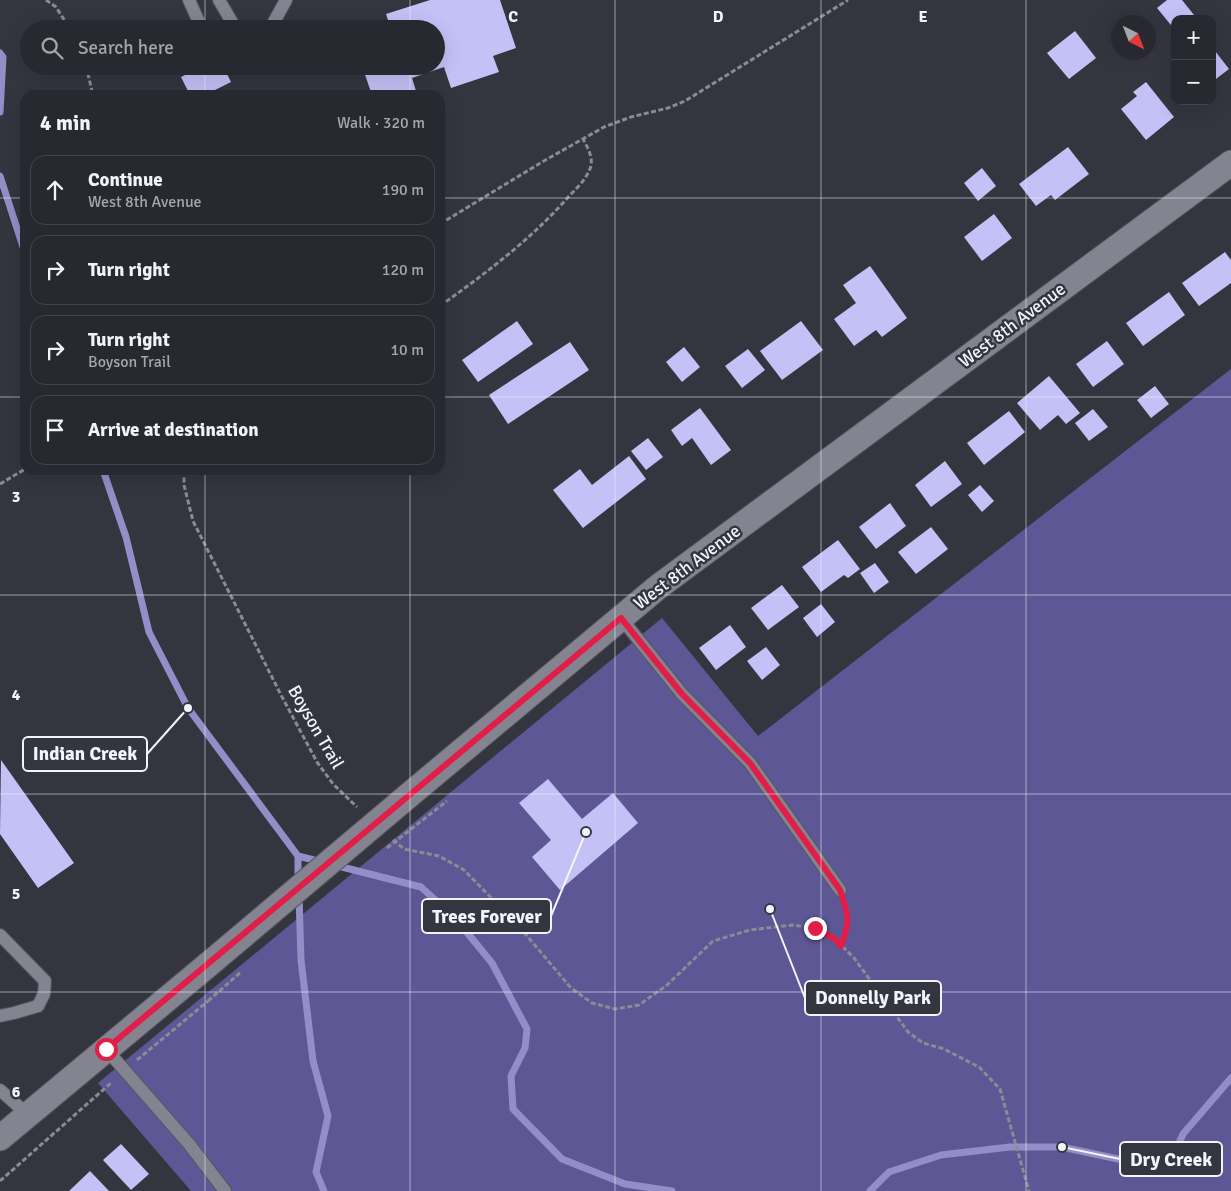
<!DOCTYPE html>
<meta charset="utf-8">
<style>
:root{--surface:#282830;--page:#34343c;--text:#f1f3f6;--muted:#a5a6ab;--line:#44444c}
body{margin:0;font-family:Signika,sans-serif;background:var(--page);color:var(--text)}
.controls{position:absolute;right:15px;top:15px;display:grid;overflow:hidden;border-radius:10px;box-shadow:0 5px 20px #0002}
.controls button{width:45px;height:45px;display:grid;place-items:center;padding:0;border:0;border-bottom:1px solid var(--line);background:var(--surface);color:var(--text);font:25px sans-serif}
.compass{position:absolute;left:1111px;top:15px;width:45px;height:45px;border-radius:50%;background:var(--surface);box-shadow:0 5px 20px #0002;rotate:138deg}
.stop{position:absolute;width:15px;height:15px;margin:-11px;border:4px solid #e11d48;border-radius:50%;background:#fff}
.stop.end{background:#e11d48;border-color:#fff;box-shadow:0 1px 5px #0008}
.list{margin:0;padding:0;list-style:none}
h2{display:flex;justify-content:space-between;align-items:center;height:65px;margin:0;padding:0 20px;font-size:21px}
h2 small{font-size:16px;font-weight:400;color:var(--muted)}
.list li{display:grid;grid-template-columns:32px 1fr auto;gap:15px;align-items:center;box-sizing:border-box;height:70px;margin:0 10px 10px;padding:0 10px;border:1px solid var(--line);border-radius:15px}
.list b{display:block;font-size:19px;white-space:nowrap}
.list p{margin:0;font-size:16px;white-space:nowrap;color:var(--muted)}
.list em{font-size:16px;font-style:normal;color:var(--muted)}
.icon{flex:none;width:28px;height:28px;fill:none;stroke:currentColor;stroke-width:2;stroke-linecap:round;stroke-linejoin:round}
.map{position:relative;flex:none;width:1231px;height:1191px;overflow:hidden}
.search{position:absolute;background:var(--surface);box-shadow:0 5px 20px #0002;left:20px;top:20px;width:425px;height:55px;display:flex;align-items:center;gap:12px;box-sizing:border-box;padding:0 18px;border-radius:28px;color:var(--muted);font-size:19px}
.panel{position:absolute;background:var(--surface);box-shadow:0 5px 20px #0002;left:20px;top:90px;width:425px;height:385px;border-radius:15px}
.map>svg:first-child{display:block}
</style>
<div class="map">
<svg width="1231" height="1191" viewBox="0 0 1231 1191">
<rect width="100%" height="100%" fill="#353540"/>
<path fill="#5d5795" d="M 1231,369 L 1231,1191 L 191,1191 L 98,1083 L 662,618 L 758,736 Z"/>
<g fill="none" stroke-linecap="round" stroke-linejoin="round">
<path stroke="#948ec8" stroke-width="7" d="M 0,53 L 3,57 L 0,112
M 0,176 L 25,253
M 103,470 L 126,537 L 149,632 L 188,708 L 298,856 L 298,880
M 298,856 L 322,862
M 334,865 L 421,887 L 456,919 L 492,963 L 527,1029 L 525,1048 L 511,1076 L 513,1109 L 562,1159 L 625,1184 L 672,1191
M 299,896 L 301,960 L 313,1061 L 328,1116 L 316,1172 L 324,1191
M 870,1191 L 889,1172 L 941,1155 L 1010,1147 L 1062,1147 L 1118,1159 L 1153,1170 L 1171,1162 L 1183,1134 L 1231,1078"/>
</g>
<path fill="#c3c1f6" d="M 430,0 L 500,0 L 516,48 L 493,56 L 499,72 L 451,88 L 444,67 L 412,78 L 416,91 L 405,95 L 372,95 L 362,66 L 436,66 L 436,29 L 391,29 L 386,14 Z
M 1167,0 L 1182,0 L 1194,15 L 1190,19 L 1175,19 L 1175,30 L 1157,8 Z
M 1075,31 L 1096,58 L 1069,79 L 1047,53 Z
M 1212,47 L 1229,69 L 1212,82 Z
M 203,66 L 223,66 L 231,82 L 205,95 L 190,95 L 181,77 Z
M 1146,82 L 1174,117 L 1146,140 L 1121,109 L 1137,96 L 1133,92 Z
M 1068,147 L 1089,174 L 1055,200 L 1051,195 L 1036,206 L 1019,184 Z
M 982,168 L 996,186 L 978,201 L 964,183 Z
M 994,214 L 1012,238 L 982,261 L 964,237 Z
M 1225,252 L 1231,260 L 1231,283 L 1199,306 L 1182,283 Z
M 870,266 L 907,318 L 882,337 L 876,330 L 854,346 L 834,319 L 856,303 L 843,285 Z
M 1169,292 L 1185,315 L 1143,346 L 1126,323 Z
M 517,321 L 533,344 L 478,382 L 462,360 Z
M 801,321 L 823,350 L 782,380 L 760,351 Z
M 1107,341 L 1124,364 L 1093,387 L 1076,364 Z
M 570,342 L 589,370 L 508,424 L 489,395 Z
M 684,347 L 700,367 L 682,382 L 666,362 Z
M 748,349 L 765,370 L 742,388 L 725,366 Z
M 1049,376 L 1080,413 L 1066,424 L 1058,415 L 1040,430 L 1017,403 Z
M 1155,386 L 1169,404 L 1151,418 L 1137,400 Z
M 700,408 L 731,450 L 711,465 L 692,438 L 682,446 L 671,430 Z
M 1093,409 L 1108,427 L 1089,441 L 1075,423 Z
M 1009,411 L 1025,432 L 984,465 L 967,443 Z
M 648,438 L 663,457 L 646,470 L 631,451 Z
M 629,456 L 646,479 L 583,528 L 553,490 L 580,469 L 592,485 Z
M 945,461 L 962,484 L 931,507 L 915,485 Z
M 980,485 L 994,501 L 982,512 L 968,495 Z
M 890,503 L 906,526 L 876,549 L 859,527 Z
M 931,527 L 948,549 L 916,574 L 898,552 Z
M 838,540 L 860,569 L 848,578 L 844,575 L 821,592 L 802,567 Z
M 875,563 L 889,582 L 874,593 L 860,573 Z
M 782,585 L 799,607 L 768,630 L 751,608 Z
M 821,604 L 835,622 L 817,637 L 803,618 Z
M 730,625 L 746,647 L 716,670 L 699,648 Z
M 766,647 L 780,665 L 762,680 L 747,661 Z
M 1,760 L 74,863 L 38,888 L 0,834 Z
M 548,779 L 582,819 L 613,793 L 638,823 L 560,890 L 532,857 L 551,840 L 519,803 Z
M 121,1144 L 149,1174 L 131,1190 L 103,1160 Z
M 90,1171 L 109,1191 L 69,1191 Z"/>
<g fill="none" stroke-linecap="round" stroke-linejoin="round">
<g stroke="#55555e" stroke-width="14">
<path id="service" d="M 189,0 L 202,29
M 219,0 L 236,29
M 270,29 L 286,0
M 621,618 L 682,694 L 750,763 L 840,890
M 0,935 L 45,981 L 44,994 L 38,1006 L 14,1013 L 0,1016
M 106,1049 L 189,1144 L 225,1191
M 0,1090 L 27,1114"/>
</g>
<g stroke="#55555e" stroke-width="27">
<path id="minor" d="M 408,796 L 658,587 L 1231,163
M 0,1138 L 209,964"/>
</g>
<path stroke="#8b8b94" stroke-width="3" stroke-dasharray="5 2.5" stroke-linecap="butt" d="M 46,0 L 56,7 L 70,29
M 86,66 L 93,95
M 440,224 L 542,162 L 604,127 L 631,117 L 668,108 L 685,101 L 848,0
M 440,306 C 486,273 533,238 570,195 C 577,188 585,180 589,171 C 595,160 588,148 583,139
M 184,470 L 184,485 L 193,521 L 281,695 L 317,762 L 333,784 L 357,807
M 0,484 L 25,469
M 393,840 L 404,849 L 439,856 L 464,870 L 517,924 L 571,988 L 592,1003 L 615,1009 L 639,1005 L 667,985 L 713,941 L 750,930 L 792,925 L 815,928 L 835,939 L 854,958 L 908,1032 L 923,1043 L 944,1049 L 979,1067 L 1000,1089 L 1029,1191
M 841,946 C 847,933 850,918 846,905
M 137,1060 L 208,1001
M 0,1181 L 112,1082"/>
<use href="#service" stroke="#848491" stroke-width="12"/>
<use href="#minor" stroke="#848491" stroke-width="25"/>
<g stroke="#55555e" stroke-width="27" stroke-linecap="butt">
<path id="minor-bridge" d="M 209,964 L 408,796"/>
</g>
<path stroke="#8b8b94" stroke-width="3" stroke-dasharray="5 2.5" stroke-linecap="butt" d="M 387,848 L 447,801
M 208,1001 L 241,972"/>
<use href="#minor-bridge" stroke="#848491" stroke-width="25"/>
</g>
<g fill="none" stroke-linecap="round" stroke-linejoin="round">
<path stroke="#e11d48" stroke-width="6" d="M 106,1049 L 621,618 L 682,694 L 750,763 L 840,890 C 848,913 851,922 841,946 L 835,939 L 815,928"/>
</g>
<path fill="none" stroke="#f3f3fa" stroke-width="1" stroke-opacity="0.55" d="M 205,0 L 205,29M 410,0 L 410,29M 615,0 L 615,1191M 821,0 L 821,1191M 1026,0 L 1026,1191M 205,66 L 205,95M 410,66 L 410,95M 0,198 L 25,198M 440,198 L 1231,198M 0,397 L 25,397M 440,397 L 1231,397M 205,470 L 205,1191M 410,470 L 410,1191M 0,595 L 1231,595M 0,794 L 1231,794M 0,992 L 1231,992"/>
<g text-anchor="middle" stroke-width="5" stroke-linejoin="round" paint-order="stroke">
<g font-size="18" fill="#f3f3fa" stroke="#353540">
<text transform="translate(1012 325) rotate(-37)" y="6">West 8th Avenue</text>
<text transform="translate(687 567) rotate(-37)" y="6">West 8th Avenue</text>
<text transform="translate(316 727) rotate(60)" y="6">Boyson Trail</text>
</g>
</g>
<g font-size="16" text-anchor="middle" font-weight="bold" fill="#f3f3fa" stroke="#353540" stroke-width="5" stroke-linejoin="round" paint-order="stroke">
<text x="513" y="22">C</text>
<text x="718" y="22">D</text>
<text x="923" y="22">E</text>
<text x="16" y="502">3</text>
<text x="16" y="700">4</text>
<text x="16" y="899">5</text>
<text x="16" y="1097">6</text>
</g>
<path fill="none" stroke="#f3f3fa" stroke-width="2" d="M188 708L147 754M586 832L551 916M770 909L805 998M1062 1147L1120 1159"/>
<g fill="#f3f3fa" stroke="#353540" stroke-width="2">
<circle cx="188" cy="708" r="5"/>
<circle cx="586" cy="832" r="5"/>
<circle cx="770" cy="909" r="5"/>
<circle cx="1062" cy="1147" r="5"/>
</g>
<g fill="#353540" stroke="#f3f3fa" stroke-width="2">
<rect x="23" y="737" width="124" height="34" rx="5"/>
<rect x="422" y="899" width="129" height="34" rx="5"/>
<rect x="805" y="981" width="136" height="34" rx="5"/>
<rect x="1120" y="1142" width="102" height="34" rx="5"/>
</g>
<g font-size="19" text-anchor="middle" font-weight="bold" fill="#f3f3fa">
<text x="85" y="760">Indian Creek</text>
<text x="487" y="923">Trees Forever</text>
<text x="873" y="1004">Donnelly Park</text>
<text x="1171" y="1166">Dry Creek</text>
</g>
</svg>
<div class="controls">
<button>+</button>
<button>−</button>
</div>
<svg class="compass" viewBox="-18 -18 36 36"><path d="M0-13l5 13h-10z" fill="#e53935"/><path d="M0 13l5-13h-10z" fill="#a5a6ab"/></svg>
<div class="stop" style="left:106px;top:1049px"></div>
<div class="stop end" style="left:815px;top:928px"></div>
<div class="search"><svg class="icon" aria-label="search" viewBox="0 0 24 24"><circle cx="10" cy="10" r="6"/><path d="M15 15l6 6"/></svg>Search here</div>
<section class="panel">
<h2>4 min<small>Walk · 320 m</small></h2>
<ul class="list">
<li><svg class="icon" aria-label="ahead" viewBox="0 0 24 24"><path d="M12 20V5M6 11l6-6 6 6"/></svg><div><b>Continue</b><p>West 8th Avenue</p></div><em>190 m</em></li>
<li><svg class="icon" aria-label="right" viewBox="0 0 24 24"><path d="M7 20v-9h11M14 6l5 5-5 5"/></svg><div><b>Turn right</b></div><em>120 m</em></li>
<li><svg class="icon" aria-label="right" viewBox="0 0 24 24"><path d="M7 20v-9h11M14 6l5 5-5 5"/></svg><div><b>Turn right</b><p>Boyson Trail</p></div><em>10 m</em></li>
<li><svg class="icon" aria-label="arrive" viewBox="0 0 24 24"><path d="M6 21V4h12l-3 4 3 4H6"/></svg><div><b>Arrive at destination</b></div></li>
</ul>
</section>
</div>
